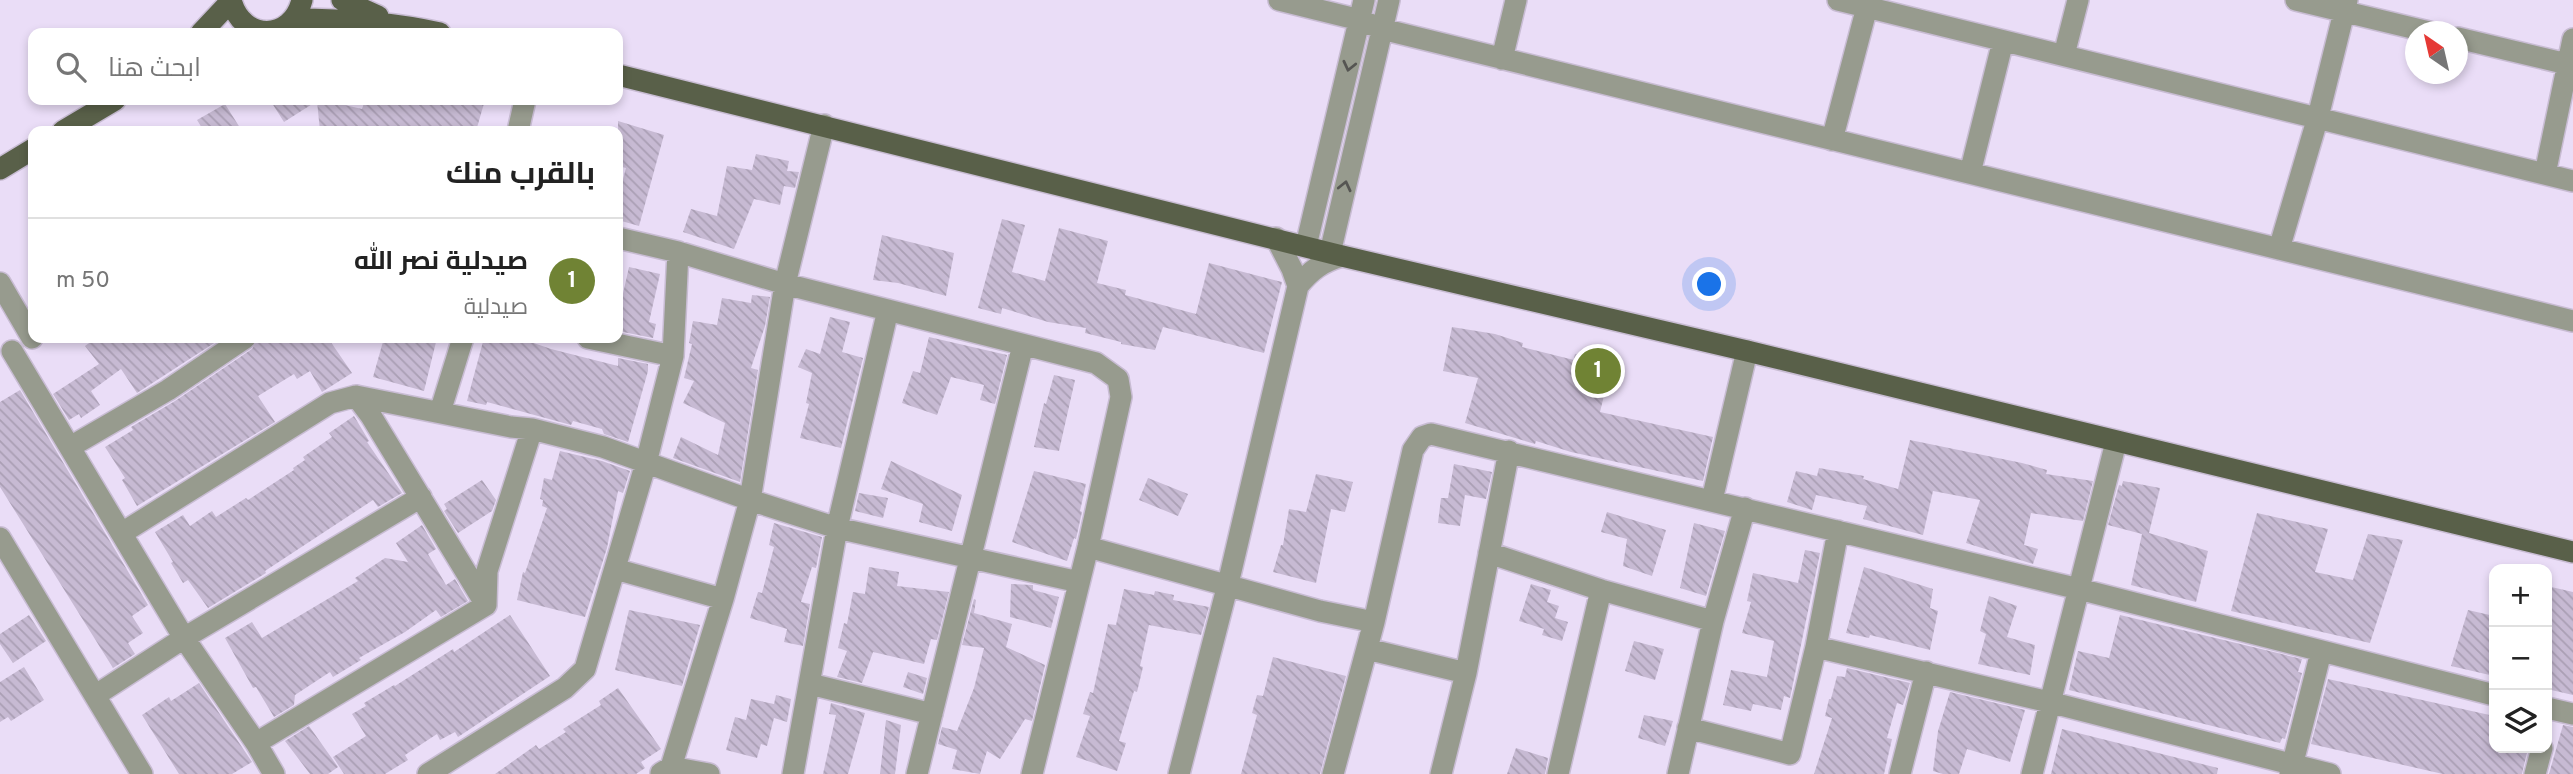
<!DOCTYPE html>
<html lang="ar">
<meta charset="utf-8">
<style>
:root{--surface:#fff;--page:#f6f6f6;--text:#222;--muted:#767676;--line:#e0e0e0;--accent:#708334}
body{margin:0;font-family:Overpass,Cairo,sans-serif;background:var(--page);color:var(--text);direction:rtl}
.controls{position:absolute;right:21px;bottom:21px;display:grid;overflow:hidden;border-radius:14px;box-shadow:0 4px 10px #0003}
.controls button{width:63px;height:63px;display:grid;place-items:center;padding:0;border:0;border-bottom:2px solid var(--line);background:var(--surface);color:var(--text);font:35px sans-serif}
.compass{position:absolute;left:2405px;top:21px;width:63px;height:63px;border-radius:50%;background:var(--surface);box-shadow:0 4px 10px #0003;rotate:326deg}
.you{position:absolute;left:1710px;top:285px;width:24px;height:24px;margin:-18px;border:5px solid #fff;border-radius:50%;background:#1a73e8;box-shadow:0 0 0 10px #1a73e833}
.badge{display:grid;place-items:center;width:46px;height:46px;border-radius:50%;background:var(--accent);color:#fff;font-size:23px;font-weight:700}
.pin{position:absolute;translate:-50% -50%;border:4px solid #fff;box-shadow:0 2px 7px #0006}
.list{margin:0;padding:0;list-style:none}
h2{display:flex;justify-content:space-between;align-items:center;height:91px;margin:0;padding:0 28px;font-size:30px}
h2 small{font-size:23px;font-weight:400;color:var(--muted)}
.list li{display:grid;grid-template-columns:46px 1fr auto;gap:21px;align-items:center;box-sizing:border-box;height:126px;padding:0 28px;border-top:2px solid var(--line)}
.list b{display:block;font-size:26px;white-space:nowrap}
.list p{margin:0;font-size:23px;white-space:nowrap;color:var(--muted)}
.list em{font-size:23px;font-style:normal;color:var(--muted)}
.icon{flex:none;width:38px;height:38px;fill:none;stroke:currentColor;stroke-width:2;stroke-linecap:round;stroke-linejoin:round}
.map{position:relative;flex:none;width:2573px;height:774px;overflow:hidden;direction:ltr}
.search{position:absolute;background:var(--surface);box-shadow:0 4px 10px #0003;left:28px;top:28px;width:595px;height:77px;display:flex;align-items:center;gap:18px;box-sizing:border-box;padding:0 24px;border-radius:14px;color:var(--muted);font-size:26px}
.panel{position:absolute;background:var(--surface);box-shadow:0 4px 10px #0003;left:28px;top:126px;width:595px;height:217px;border-radius:14px;direction:rtl}
.map>svg:first-child{display:block}
</style>
<div class="map">
<svg width="2573" height="774" viewBox="0 0 2573 774">
<defs>
<pattern id="building-back-hatch" width="6" height="6" patternUnits="userSpaceOnUse" patternTransform="scale(1.75)"><rect width="6" height="6" fill="#c7bad3"/><path d="M-1 5l2 2M0 0l6 6M5-1l2 2" fill="none" stroke="#aa9fb4"/></pattern>
</defs>
<rect width="100%" height="100%" fill="#eaddf7"/>
<path fill="url(#building-back-hatch)" d="M 270,100 L 323,100 L 362,109 L 365,100 L 485,100 L 476,131 L 320,131 L 317,101 L 284,122 Z
M 225,104 L 242,131 L 204,131 L 197,120 Z
M 618,121 L 664,135 L 639,226 L 618,220 L 618,198 L 626,168 L 618,166 Z
M 756,154 L 789,161 L 787,171 L 799,172 L 795,188 L 784,186 L 780,205 L 754,199 L 734,249 L 683,232 L 691,209 L 717,216 L 727,166 L 752,170 Z
M 1002,219 L 1025,225 L 1012,272 L 1045,281 L 1059,228 L 1108,241 L 1097,283 L 1126,290 L 1125,295 L 1196,314 L 1209,263 L 1282,282 L 1264,353 L 1163,327 L 1155,350 L 1121,344 L 1121,342 L 1085,333 L 1086,328 L 1048,322 L 1002,308 L 1001,314 L 978,308 Z
M 882,235 L 954,253 L 946,296 L 898,283 L 873,280 Z
M 629,267 L 660,274 L 649,322 L 656,324 L 653,338 L 618,331 L 618,297 L 622,298 Z
M 752,295 L 770,297 L 765,326 L 751,368 L 758,370 L 740,482 L 673,458 L 681,437 L 718,455 L 725,423 L 683,403 L 694,381 L 684,378 L 692,344 L 689,343 L 693,321 L 717,325 L 722,298 L 751,303 Z
M 830,317 L 850,322 L 842,352 L 863,358 L 841,448 L 800,438 L 809,404 L 806,403 L 812,373 L 798,367 L 806,349 L 820,354 Z
M 1452,327 L 1495,334 L 1523,343 L 1522,347 L 1574,360 L 1575,354 L 1612,363 L 1600,412 L 1713,437 L 1703,481 L 1571,452 L 1536,441 L 1535,444 L 1465,423 L 1478,378 L 1443,371 Z
M 929,337 L 1007,355 L 995,404 L 980,400 L 984,385 L 951,377 L 937,415 L 902,403 L 913,371 L 920,373 Z
M 96,338 L 222,338 L 137,393 L 121,369 L 91,391 L 100,405 L 81,418 L 79,414 L 69,420 L 53,394 L 99,364 L 85,346 Z
M 258,338 L 328,338 L 352,373 L 322,392 L 310,371 L 297,379 L 294,374 L 258,396 L 275,422 L 137,506 L 122,480 L 125,478 L 105,447 L 133,430 L 131,427 L 175,401 L 252,349 Z
M 384,338 L 437,338 L 424,391 L 373,377 Z
M 484,338 L 519,338 L 551,349 L 618,366 L 618,358 L 648,364 L 648,371 L 628,442 L 604,434 L 602,429 L 573,421 L 571,425 L 487,402 L 486,405 L 467,401 Z
M 1054,375 L 1075,380 L 1059,451 L 1034,447 L 1044,403 L 1046,404 Z
M 20,390 L 148,605 L 132,616 L 143,633 L 128,643 L 135,654 L 113,668 L 0,487 L 0,402 Z
M 354,416 L 369,441 L 367,442 L 402,493 L 378,507 L 373,500 L 265,571 L 266,573 L 208,608 L 188,580 L 183,583 L 171,563 L 173,562 L 155,532 L 183,515 L 190,526 L 212,511 L 216,517 L 246,498 L 248,500 L 294,470 L 293,468 L 305,460 L 303,457 L 332,437 L 329,433 Z
M 1910,440 L 2022,463 L 2047,470 L 2046,474 L 2093,481 L 2083,521 L 2031,513 L 2024,545 L 2038,549 L 2033,564 L 1966,543 L 1980,500 L 1933,491 L 1923,535 L 1863,519 L 1867,506 L 1816,495 L 1812,510 L 1787,502 L 1796,471 L 1817,476 L 1819,468 L 1864,476 L 1863,479 L 1898,489 Z
M 560,451 L 602,461 L 630,471 L 623,493 L 618,491 L 607,548 L 585,617 L 517,600 L 523,572 L 525,573 L 547,508 L 542,506 L 543,500 L 540,499 L 544,478 L 552,480 Z
M 891,461 L 962,495 L 952,531 L 919,522 L 923,504 L 881,489 Z
M 1454,464 L 1492,472 L 1486,499 L 1465,495 L 1460,526 L 1438,523 L 1441,498 L 1448,498 Z
M 1034,471 L 1086,484 L 1080,511 L 1082,512 L 1076,539 L 1074,538 L 1067,561 L 1012,542 Z
M 1316,474 L 1353,482 L 1345,512 L 1331,509 L 1316,583 L 1273,572 L 1281,545 L 1283,545 L 1289,509 L 1306,512 Z
M 1148,478 L 1188,494 L 1178,516 L 1139,500 Z
M 482,480 L 496,500 L 492,511 L 458,533 L 444,511 L 447,509 L 444,504 Z
M 2123,481 L 2160,488 L 2149,533 L 2208,551 L 2196,602 L 2131,585 L 2142,534 L 2108,525 L 2119,485 L 2122,486 Z
M 859,493 L 888,498 L 883,518 L 855,511 Z
M 1607,512 L 1666,530 L 1652,576 L 1623,566 L 1627,539 L 1601,532 Z
M 2257,513 L 2328,529 L 2315,572 L 2353,580 L 2368,534 L 2403,540 L 2370,643 L 2231,611 Z
M 774,523 L 822,537 L 816,568 L 812,567 L 801,602 L 810,604 L 803,646 L 784,642 L 787,629 L 750,618 L 758,592 L 762,593 L 774,547 L 769,545 Z
M 1694,523 L 1725,531 L 1706,596 L 1680,588 Z
M 422,525 L 436,549 L 428,554 L 446,585 L 455,579 L 468,601 L 441,617 L 436,610 L 405,632 L 359,658 L 361,660 L 333,677 L 330,672 L 295,695 L 294,705 L 274,717 L 256,687 L 253,688 L 225,638 L 252,622 L 262,638 L 358,581 L 355,578 L 385,558 L 408,562 L 396,543 Z
M 1805,550 L 1820,553 L 1790,698 L 1784,696 L 1781,710 L 1753,704 L 1751,711 L 1723,705 L 1731,670 L 1767,677 L 1774,641 L 1742,633 L 1751,602 L 1747,601 L 1753,573 L 1798,583 Z
M 869,567 L 899,572 L 897,586 L 949,592 L 937,640 L 931,639 L 924,664 L 873,652 L 862,683 L 837,677 L 847,651 L 838,648 L 844,623 L 847,624 L 853,592 L 865,594 Z
M 1864,567 L 1933,589 L 1930,608 L 1938,611 L 1930,650 L 1870,635 L 1869,638 L 1846,633 Z
M 1011,584 L 1033,585 L 1033,590 L 1059,597 L 1051,628 L 1010,617 Z
M 1531,584 L 1551,590 L 1547,602 L 1559,606 L 1555,618 L 1568,622 L 1562,641 L 1542,635 L 1544,629 L 1519,621 Z
M 2547,586 L 2573,592 L 2573,695 L 2547,689 Z
M 1124,589 L 1154,595 L 1155,591 L 1174,595 L 1173,600 L 1209,607 L 1201,635 L 1149,625 L 1140,666 L 1143,667 L 1137,692 L 1134,691 L 1119,741 L 1126,743 L 1117,771 L 1076,757 L 1090,716 L 1083,714 L 1090,692 L 1093,693 L 1108,624 L 1116,625 Z
M 1989,596 L 2017,606 L 2007,637 L 2035,645 L 2030,675 L 1978,664 L 1986,634 L 1980,631 Z
M 974,599 L 976,600 L 974,613 L 1012,624 L 1006,647 L 1045,665 L 1032,721 L 1025,719 L 1000,759 L 987,751 L 980,774 L 952,769 L 957,750 L 938,744 L 942,727 L 957,731 L 974,688 L 984,648 L 962,645 Z
M 629,610 L 700,625 L 682,686 L 615,670 Z
M 2468,610 L 2494,616 L 2494,676 L 2451,666 Z
M 29,615 L 46,641 L 13,663 L 0,644 L 0,634 Z
M 510,615 L 550,676 L 458,737 L 455,732 L 440,740 L 437,734 L 405,755 L 408,760 L 385,774 L 344,774 L 333,757 L 366,736 L 352,714 L 366,706 L 364,703 L 394,685 L 395,686 L 453,649 L 454,652 Z
M 2120,615 L 2302,659 L 2298,672 L 2302,673 L 2285,739 L 2282,738 L 2280,743 L 2069,690 L 2078,651 L 2109,658 Z
M 1634,641 L 1664,649 L 1655,680 L 1625,671 Z
M 1273,657 L 1346,676 L 1320,774 L 1241,774 L 1257,715 L 1252,713 L 1257,695 L 1263,696 Z
M 24,667 L 44,700 L 11,721 L 8,717 L 0,722 L 0,682 Z
M 1847,668 L 1910,683 L 1903,705 L 1897,703 L 1887,738 L 1892,739 L 1884,774 L 1814,774 L 1832,718 L 1825,716 L 1829,699 L 1831,699 L 1837,676 L 1845,677 Z
M 908,672 L 927,678 L 923,694 L 903,687 Z
M 2328,679 L 2494,716 L 2494,748 L 2528,748 L 2522,774 L 2443,774 L 2311,744 Z
M 199,683 L 252,762 L 232,774 L 179,774 L 142,715 L 169,697 L 171,701 Z
M 618,688 L 661,749 L 641,762 L 645,768 L 636,774 L 495,774 L 536,745 L 539,749 L 566,732 L 563,729 L 601,705 L 599,701 Z
M 1950,692 L 2025,710 L 2010,762 L 1967,749 L 1959,774 L 1943,774 L 1933,771 L 1938,731 Z
M 776,695 L 791,699 L 787,722 L 774,718 L 767,746 L 761,744 L 757,758 L 726,750 L 735,717 L 746,720 L 751,699 L 774,704 Z
M 831,703 L 865,713 L 848,774 L 823,774 L 836,715 L 829,714 Z
M 1644,715 L 1673,721 L 1665,746 L 1638,738 Z
M 886,720 L 901,725 L 895,774 L 880,774 Z
M 2563,725 L 2573,727 L 2573,774 L 2549,774 Z
M 309,726 L 338,767 L 328,774 L 310,774 L 285,741 Z
M 2062,729 L 2218,768 L 2217,774 L 2051,774 Z
M 1516,748 L 1548,758 L 1545,774 L 1507,774 Z"/>
<g fill="none" stroke-linecap="round" stroke-linejoin="round">
<g stroke="#c8bcd3" stroke-width="24">
<path id="minor" d="M 1279,0 L 1360,20 L 1382,29 L 2573,321
M 1838,0 L 2573,181
M 2296,0 L 2429,32
M 2458,38 L 2567,64
M 2064,55 L 2078,0
M 1502,59 L 1516,0
M 518,131 L 525,100
M 1832,140 L 1867,7
M 1970,173 L 2003,41
M 2545,174 L 2573,39
M 618,238 L 678,252 L 785,284 L 1096,363 L 1118,379 L 1121,397 L 1088,547 L 1032,774
M 1276,238 L 1292,269 L 1298,286
M 1306,246 L 1364,0
M 2279,249 L 2318,117 L 2347,0
M 1330,253 L 1389,0
M 0,283 L 32,338
M 588,338 L 673,356
M 12,351 L 184,638 L 256,743 L 274,774
M 440,412 L 463,338
M 70,447 L 168,390 L 245,338
M 1712,500 L 1747,351
M 122,533 L 330,403 L 356,396 L 511,427 L 532,429 L 603,447 L 750,500 L 837,528 L 1079,582
M 0,538 L 142,774
M 1088,547 L 1320,611 L 1374,622
M 1489,553 L 1601,590
M 615,569 L 723,599
M 486,605 L 487,571 L 532,429
M 1816,647 L 1838,531
M 1367,649 L 1466,673
M 810,684 L 932,714
M 96,695 L 184,638 L 421,497
M 2547,708 L 2573,714
M 1688,728 L 1790,754 L 1816,647 L 2049,702 L 2330,774
M 256,743 L 486,605 L 371,416 L 356,396
M 671,767 L 723,599 L 750,500 L 785,284 L 824,125
M 661,773 L 671,767 L 709,774
M 428,774 L 565,688 L 585,669 L 646,463 L 673,356 L 678,252
M 793,774 L 837,528 L 888,310
M 917,774 L 1023,345
M 1179,774 L 1228,584 L 1298,286 C 1311,270 1322,262 1342,256
M 1333,774 L 1374,622 L 1413,450 L 1422,437 L 1431,434 L 2079,589 L 2494,695
M 1441,774 L 1466,673 L 1509,451
M 1558,774 L 1601,590 L 1713,621 L 1745,508
M 1678,774 L 1713,621
M 1900,774 L 1926,672
M 2032,774 L 2116,442
M 2290,774 L 2321,652
M 2535,774 L 2542,748"/>
</g>
<g stroke="#c8bcd3" stroke-width="24">
<path id="major" d="M 231,0 C 242,42 292,42 302,0
M 342,0 L 378,16
M 294,19 C 344,19 391,22 440,33
M 201,33 L 231,1
M 618,75 L 1342,256 L 1747,351 L 2573,552
M 63,131 L 115,100
M 0,169 L 33,149"/>
</g>
<use href="#minor" stroke="#979b8e" stroke-width="21"/>
<use href="#major" stroke="#596049" stroke-width="21"/>
</g>
<defs><path id="oneway-chevron" d="M-2-3.5L2.5 0L-2 3.5" fill="none" stroke-width="1.6" stroke-linecap="round" stroke-linejoin="round" transform="scale(1.75)"/></defs>
<g stroke="#555552">
<use href="#oneway-chevron" transform="translate(1349 66) rotate(103)"/>
<use href="#oneway-chevron" transform="translate(1345 186) rotate(-77)"/>
</g>
</svg>
<div class="controls">
<button>+</button>
<button>−</button>
<button><svg class="icon" aria-label="layers" viewBox="0 0 24 24"><path d="M12 4l9 5-9 5-9-5zM3 14l9 5 9-5"/></svg></button>
</div>
<svg class="compass" viewBox="-18 -18 36 36"><path d="M0-13l5 13h-10z" fill="#e53935"/><path d="M0 13l5-13h-10z" fill="#767676"/></svg>
<div class="you"></div>
<div class="pin badge" style="left:1598px;top:371px">1</div>
<div class="search"><svg class="icon" aria-label="search" viewBox="0 0 24 24"><circle cx="10" cy="10" r="6"/><path d="M15 15l6 6"/></svg>ابحث هنا</div>
<section class="panel">
<h2>بالقرب منك<small></small></h2>
<ul class="list">
<li><span class="badge">1</span><div><b>صيدلية نصر الله</b><p>صيدلية</p></div><em>50 m</em></li>
</ul>
</section>
</div>
